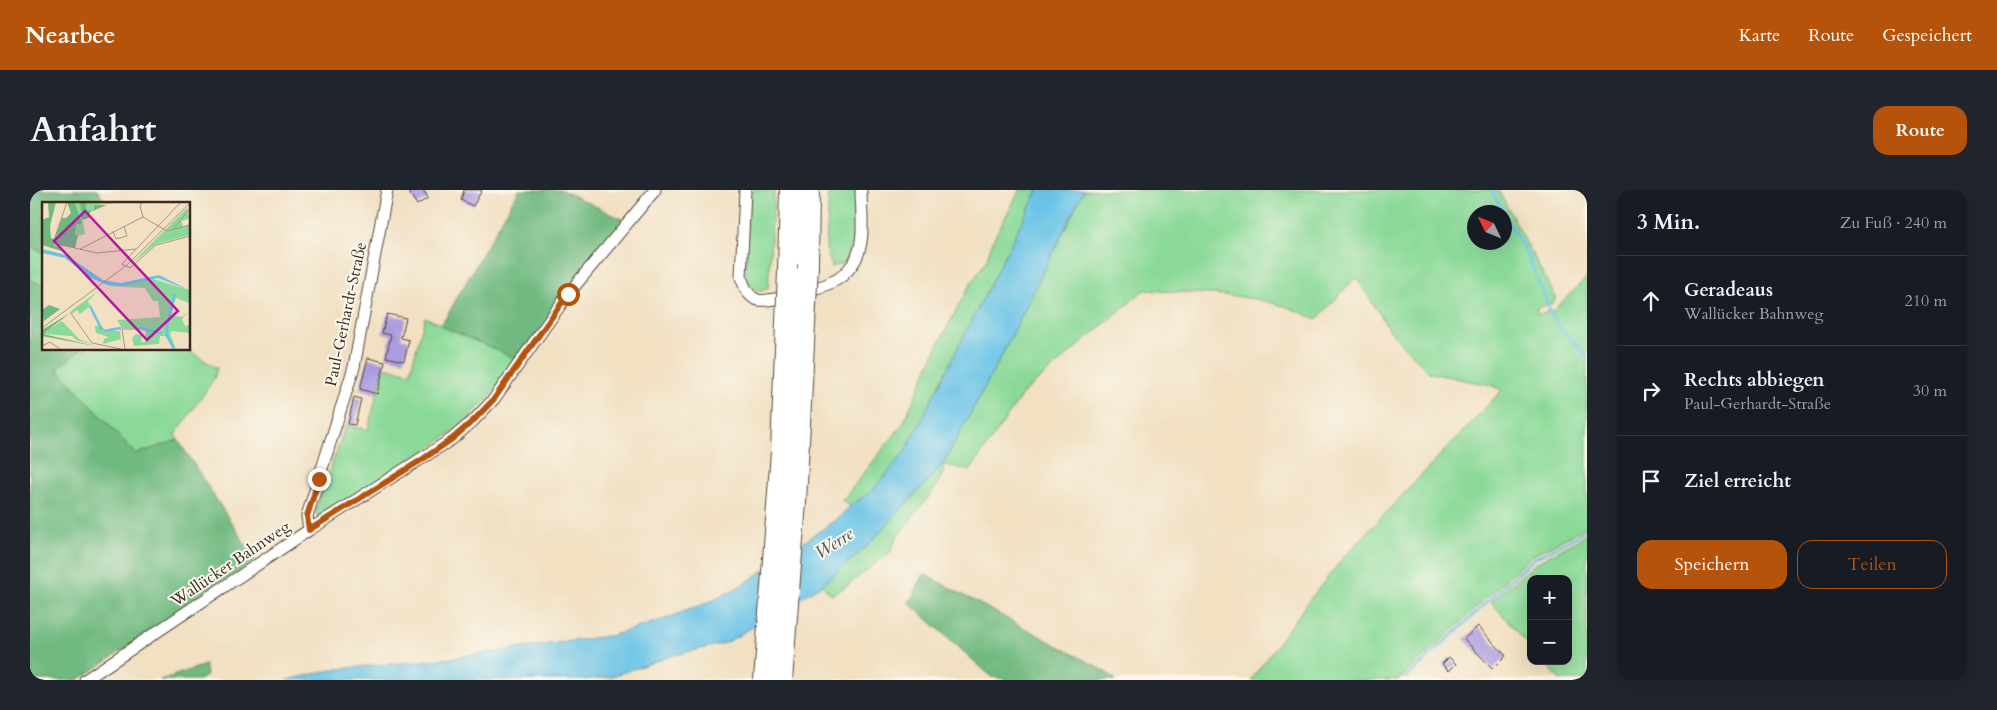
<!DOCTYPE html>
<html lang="de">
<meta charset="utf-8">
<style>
:root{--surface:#171b24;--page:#20242c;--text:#f1f3f6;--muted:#9ea1a6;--line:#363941;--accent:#b45309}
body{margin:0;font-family:Cardo,serif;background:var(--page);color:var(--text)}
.controls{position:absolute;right:15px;bottom:15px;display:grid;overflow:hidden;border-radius:10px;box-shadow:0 5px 20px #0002}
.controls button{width:45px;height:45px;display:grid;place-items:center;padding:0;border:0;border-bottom:1px solid var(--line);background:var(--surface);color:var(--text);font:25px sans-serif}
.compass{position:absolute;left:1437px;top:15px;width:45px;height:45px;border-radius:50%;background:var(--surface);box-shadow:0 5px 20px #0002;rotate:313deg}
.stop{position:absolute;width:15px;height:15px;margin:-11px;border:4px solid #b45309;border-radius:50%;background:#fff}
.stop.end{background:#b45309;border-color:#fff;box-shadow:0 1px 5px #0008}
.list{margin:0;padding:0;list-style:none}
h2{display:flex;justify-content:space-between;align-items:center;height:65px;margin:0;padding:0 20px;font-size:21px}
h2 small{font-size:16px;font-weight:400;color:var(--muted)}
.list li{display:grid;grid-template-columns:32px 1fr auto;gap:15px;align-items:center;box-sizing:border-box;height:90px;padding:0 20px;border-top:1px solid var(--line)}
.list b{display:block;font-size:19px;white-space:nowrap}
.list p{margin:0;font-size:16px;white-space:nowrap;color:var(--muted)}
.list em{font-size:16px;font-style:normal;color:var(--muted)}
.actions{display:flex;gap:10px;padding:15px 20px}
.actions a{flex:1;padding:11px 0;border:1px solid var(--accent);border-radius:15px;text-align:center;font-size:18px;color:var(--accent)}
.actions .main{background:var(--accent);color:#fff}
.icon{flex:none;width:28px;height:28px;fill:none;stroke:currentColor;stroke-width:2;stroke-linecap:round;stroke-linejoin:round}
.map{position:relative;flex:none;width:1557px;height:490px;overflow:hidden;border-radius:15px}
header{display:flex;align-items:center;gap:30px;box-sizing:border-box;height:70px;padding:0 25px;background:var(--accent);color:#fff}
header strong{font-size:24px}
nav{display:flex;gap:28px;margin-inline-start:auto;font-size:18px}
.intro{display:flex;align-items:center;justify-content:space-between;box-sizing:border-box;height:120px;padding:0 30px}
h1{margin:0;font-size:35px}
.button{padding:12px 22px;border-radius:15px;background:var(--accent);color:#fff;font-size:18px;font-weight:700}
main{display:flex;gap:30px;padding:0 30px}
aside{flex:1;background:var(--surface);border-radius:15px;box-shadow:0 5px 20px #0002}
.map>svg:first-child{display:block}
</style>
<header>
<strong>Nearbee</strong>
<nav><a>Karte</a><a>Route</a><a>Gespeichert</a></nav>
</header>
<div class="intro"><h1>Anfahrt</h1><a class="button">Route</a></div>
<main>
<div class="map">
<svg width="1557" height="490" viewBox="0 0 1557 490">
<rect width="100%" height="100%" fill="#fbf7ec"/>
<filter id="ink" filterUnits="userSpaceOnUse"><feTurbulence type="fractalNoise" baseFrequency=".02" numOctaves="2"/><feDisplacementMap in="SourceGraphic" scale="10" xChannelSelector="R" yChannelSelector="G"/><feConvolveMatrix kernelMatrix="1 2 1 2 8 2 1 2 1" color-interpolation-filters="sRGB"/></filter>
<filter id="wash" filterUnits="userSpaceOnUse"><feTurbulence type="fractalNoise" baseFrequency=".0096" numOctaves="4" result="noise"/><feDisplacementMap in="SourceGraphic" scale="20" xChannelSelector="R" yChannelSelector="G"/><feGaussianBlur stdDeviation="1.12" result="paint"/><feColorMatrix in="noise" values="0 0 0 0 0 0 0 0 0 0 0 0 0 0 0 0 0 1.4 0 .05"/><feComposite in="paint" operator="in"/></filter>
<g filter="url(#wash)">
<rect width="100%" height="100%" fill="#f1e0c2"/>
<path fill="#8ad998" stroke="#62825b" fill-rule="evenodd" d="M 719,0 L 744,0 L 738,98 L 729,102 L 718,94 L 715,85 Z
M 799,0 L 827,0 L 825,45 L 814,73 L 802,77 L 796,58 Z
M 990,0 L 1008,0 L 875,262 L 842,301 L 820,316 L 812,311 L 873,234 L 908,155 L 938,98 L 956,71 L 964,48 Z
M 1054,0 L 1468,0 L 1526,108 L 1522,113 L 1507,118 L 1507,124 L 1523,121 L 1557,87 L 1557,337 L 1501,366 L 1369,490 L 1221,490 L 1281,408 L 1314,367 L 1472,200 L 1460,195 L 1400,183 L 1361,142 L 1326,87 L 1286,130 C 1240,102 1167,104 1114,100 L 993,203 L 940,281 L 913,274 L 914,280 L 907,296 L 867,347 L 860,362 L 817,396 L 801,405 L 792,395 L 838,355 L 913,274 L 971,167 ZM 1444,22 L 1474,22 L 1474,52 L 1444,52 Z
M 0,56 L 14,63 L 14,96 L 0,90 Z
M 395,127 L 487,169 L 460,206 L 424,241 L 295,327 L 288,326 L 285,321 L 316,235 L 338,240 L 354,177 L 380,183 Z
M 51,159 L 156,159 L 187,178 L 184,189 L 145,245 L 148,250 L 106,264 L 27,178 Z
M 1557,345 L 1557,490 L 1530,490 L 1513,471 L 1538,471 L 1538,389 L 1501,389 L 1501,457 L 1461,412 L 1506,373 Z"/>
<path fill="#6fb980" stroke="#55724f" d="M 0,0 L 67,0 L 77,14 L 14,14 L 14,63 L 0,56 Z
M 489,0 L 532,0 L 596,31 L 487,169 L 411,136 Z
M 0,90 L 14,96 L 14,159 L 51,159 L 27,179 L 106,264 L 148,250 L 226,371 L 48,490 L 0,490 Z
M 894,384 L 1073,480 L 1086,490 L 984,490 L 962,487 L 879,413 Z
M 175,475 L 177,486 L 169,490 L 130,490 Z"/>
<path fill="#68c3e6" stroke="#527682" d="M 1008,0 L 1054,0 L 971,167 L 913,274 L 838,355 L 792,395 L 696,453 L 641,466 L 580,487 L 552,490 L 256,490 L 306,479 L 414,469 L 584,445 L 635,429 L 684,410 L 714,394 L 808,328 L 820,316 L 842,301 L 875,262 Z"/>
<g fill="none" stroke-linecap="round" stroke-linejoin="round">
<path stroke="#68c3e6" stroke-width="3" d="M 1461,0 L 1474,22
M 1474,24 L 1497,64 L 1524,130 L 1557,167
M 1376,488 L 1503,369 L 1557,341"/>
</g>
<g id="blocks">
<path fill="#ab9ddd" d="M 379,0 L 393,0 L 398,8 L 387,15 L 378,1 Z
M 434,0 L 452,0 L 443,16 L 431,10 Z
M 357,124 L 376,128 L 371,148 L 379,150 L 374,171 L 356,167 L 361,145 L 352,143 Z
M 338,168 L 355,172 L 347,204 L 330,199 Z
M 324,207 L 331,209 L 325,235 L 318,234 Z
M 1448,436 L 1476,466 L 1463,479 L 1434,449 Z
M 1419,467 L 1426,474 L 1419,481 L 1412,474 Z"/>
</g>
</g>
<g filter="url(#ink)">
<use href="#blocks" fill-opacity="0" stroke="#564537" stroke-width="1"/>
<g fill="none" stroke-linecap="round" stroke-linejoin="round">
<g stroke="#564537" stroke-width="13">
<path id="street" d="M 715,0 L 711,87 C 714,96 718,107 728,110 C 739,113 790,98 802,92 C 810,89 817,82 822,75 C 837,56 831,23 831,0
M 279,340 L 277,326 L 324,177 L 357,0
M 55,490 L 279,340 L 422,249 L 444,230 L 464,209 L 538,104 L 625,0"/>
</g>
<g stroke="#564537" stroke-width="22">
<path id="highway" d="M 778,75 L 779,0
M 758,81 L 760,0"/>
</g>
<use href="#street" stroke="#fff" stroke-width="11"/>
<use href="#highway" stroke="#fff" stroke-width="20"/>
<g stroke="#564537" stroke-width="22" stroke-linecap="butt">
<path id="highway-bridge" d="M 734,490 L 751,262 L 758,81
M 752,490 L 766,312 L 778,75"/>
</g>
<use href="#highway-bridge" stroke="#fff" stroke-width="20"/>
</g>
</g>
<g fill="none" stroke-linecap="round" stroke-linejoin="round" filter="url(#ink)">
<path stroke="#b45309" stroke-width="6" d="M 289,289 L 277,326 L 279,340 L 393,269 L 422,249 L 444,230 L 464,209 L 538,104"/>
</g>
<g text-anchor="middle" stroke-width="4" stroke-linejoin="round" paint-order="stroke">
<g font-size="16" fill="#3b2a1e" stroke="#fbf7ec">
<text transform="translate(315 124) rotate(-78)" y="6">Paul-Gerhardt-Straße</text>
<text transform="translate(200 373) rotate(-34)" y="6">Wallücker Bahnweg</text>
</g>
<g font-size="18" font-style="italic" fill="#48585a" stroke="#fbf7ec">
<text transform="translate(804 353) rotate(-33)" y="6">Werre</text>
</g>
</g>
<g transform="translate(12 12)">
<rect width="148" height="148" fill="#f1e0c2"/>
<path d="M 32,0 L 38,0 L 43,32 L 36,34 L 33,32 ZM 44,0 L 84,0 L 52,3 L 52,8 L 47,9 L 44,7 ZM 145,6 L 147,16 L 141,19 L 139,15 L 141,25 L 147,23 L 147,33 L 114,42 L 87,64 ZM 108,76 L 147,88 L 147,101 L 134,96 L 127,113 L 140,115 L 147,109 L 140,117 L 143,124 L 147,123 L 147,131 L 130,129 L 128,132 L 134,147 L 123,134 L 118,134 L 117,142 L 92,144 L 90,136 L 94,132 L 100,133 L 99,140 L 103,140 L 104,127 L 80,126 L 75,118 L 118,115 L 116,99 L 111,99 L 103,86 L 65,84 ZM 56,89 L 46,99 L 48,104 L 38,112 L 35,108 L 30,112 L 29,109 ZM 20,119 L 37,137 L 50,142 L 34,138 L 30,134 L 0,132 ZM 59,123 L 63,128 L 76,125 L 72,129 L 78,129 L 79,137 L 61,142 L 62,137 L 67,135 L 54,131 L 53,124 Z" fill="#8ad998"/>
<path d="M 6,0 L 14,0 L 8,24 L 9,36 L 12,37 L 20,16 L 24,16 L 29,11 L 25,0 L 32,0 L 39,18 L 39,22 L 34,22 L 33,32 L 36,34 L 33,46 L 11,42 L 23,50 L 0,43 L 0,18 L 7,15 ZM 38,0 L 44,0 L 44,7 L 47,9 L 52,8 L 52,3 L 65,3 L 48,10 L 47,16 L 40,18 ZM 7,103 L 18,107 L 2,119 L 0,108 ZM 28,111 L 1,132 L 58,145 L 0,134 L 0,128 Z" fill="#6fb980"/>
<path d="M 0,47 L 24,53 L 61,78 L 79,81 L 117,73 L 147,88 L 116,76 L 80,84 L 65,83 L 47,75 L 23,56 L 0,51 Z" fill="#68c3e6"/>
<path fill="none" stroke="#68c3e6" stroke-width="2.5" d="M 48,104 L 60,128M 97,126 L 120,131M 62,129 L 79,126M 132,147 L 125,134 L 125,124 L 133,92"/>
<path fill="none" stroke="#a89780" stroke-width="1" d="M 25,0 L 11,41 L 55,51 L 94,47M 100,0 L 98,4 L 101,15M 139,0 L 80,62 L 88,66 L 114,43 L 148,34M 101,15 L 125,29 L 148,23M 131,28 L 148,6M 71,29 L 74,37 L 85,34 L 82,24M 38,47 L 101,15M 28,110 L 50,141 L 79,147M 0,126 L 85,63 L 148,1M 0,144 L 8,140 L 18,147M 83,147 L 80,127 L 97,127"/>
<path fill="#b5179e" fill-opacity="0.15" stroke="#b5179e" stroke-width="2.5" d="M 43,9 L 136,109 L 105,138 L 12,39 Z"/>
<rect width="148" height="148" fill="none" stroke="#3b2a1e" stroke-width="2.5"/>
</g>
</svg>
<div class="controls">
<button>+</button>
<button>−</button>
</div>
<svg class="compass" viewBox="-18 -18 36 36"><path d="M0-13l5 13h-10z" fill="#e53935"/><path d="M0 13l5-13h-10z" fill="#9ea1a6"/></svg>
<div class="stop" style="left:538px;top:104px"></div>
<div class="stop end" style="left:289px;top:289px"></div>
</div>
<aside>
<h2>3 Min.<small>Zu Fuß · 240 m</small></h2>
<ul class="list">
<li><svg class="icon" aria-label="ahead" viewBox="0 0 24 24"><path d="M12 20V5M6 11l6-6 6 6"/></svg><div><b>Geradeaus</b><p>Wallücker Bahnweg</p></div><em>210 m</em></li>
<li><svg class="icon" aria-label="right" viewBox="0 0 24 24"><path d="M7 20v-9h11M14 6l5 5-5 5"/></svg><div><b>Rechts abbiegen</b><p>Paul-Gerhardt-Straße</p></div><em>30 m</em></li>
<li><svg class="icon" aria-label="arrive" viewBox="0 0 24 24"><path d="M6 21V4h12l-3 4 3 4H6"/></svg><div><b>Ziel erreicht</b></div></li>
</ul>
<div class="actions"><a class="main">Speichern</a><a>Teilen</a></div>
</aside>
</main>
